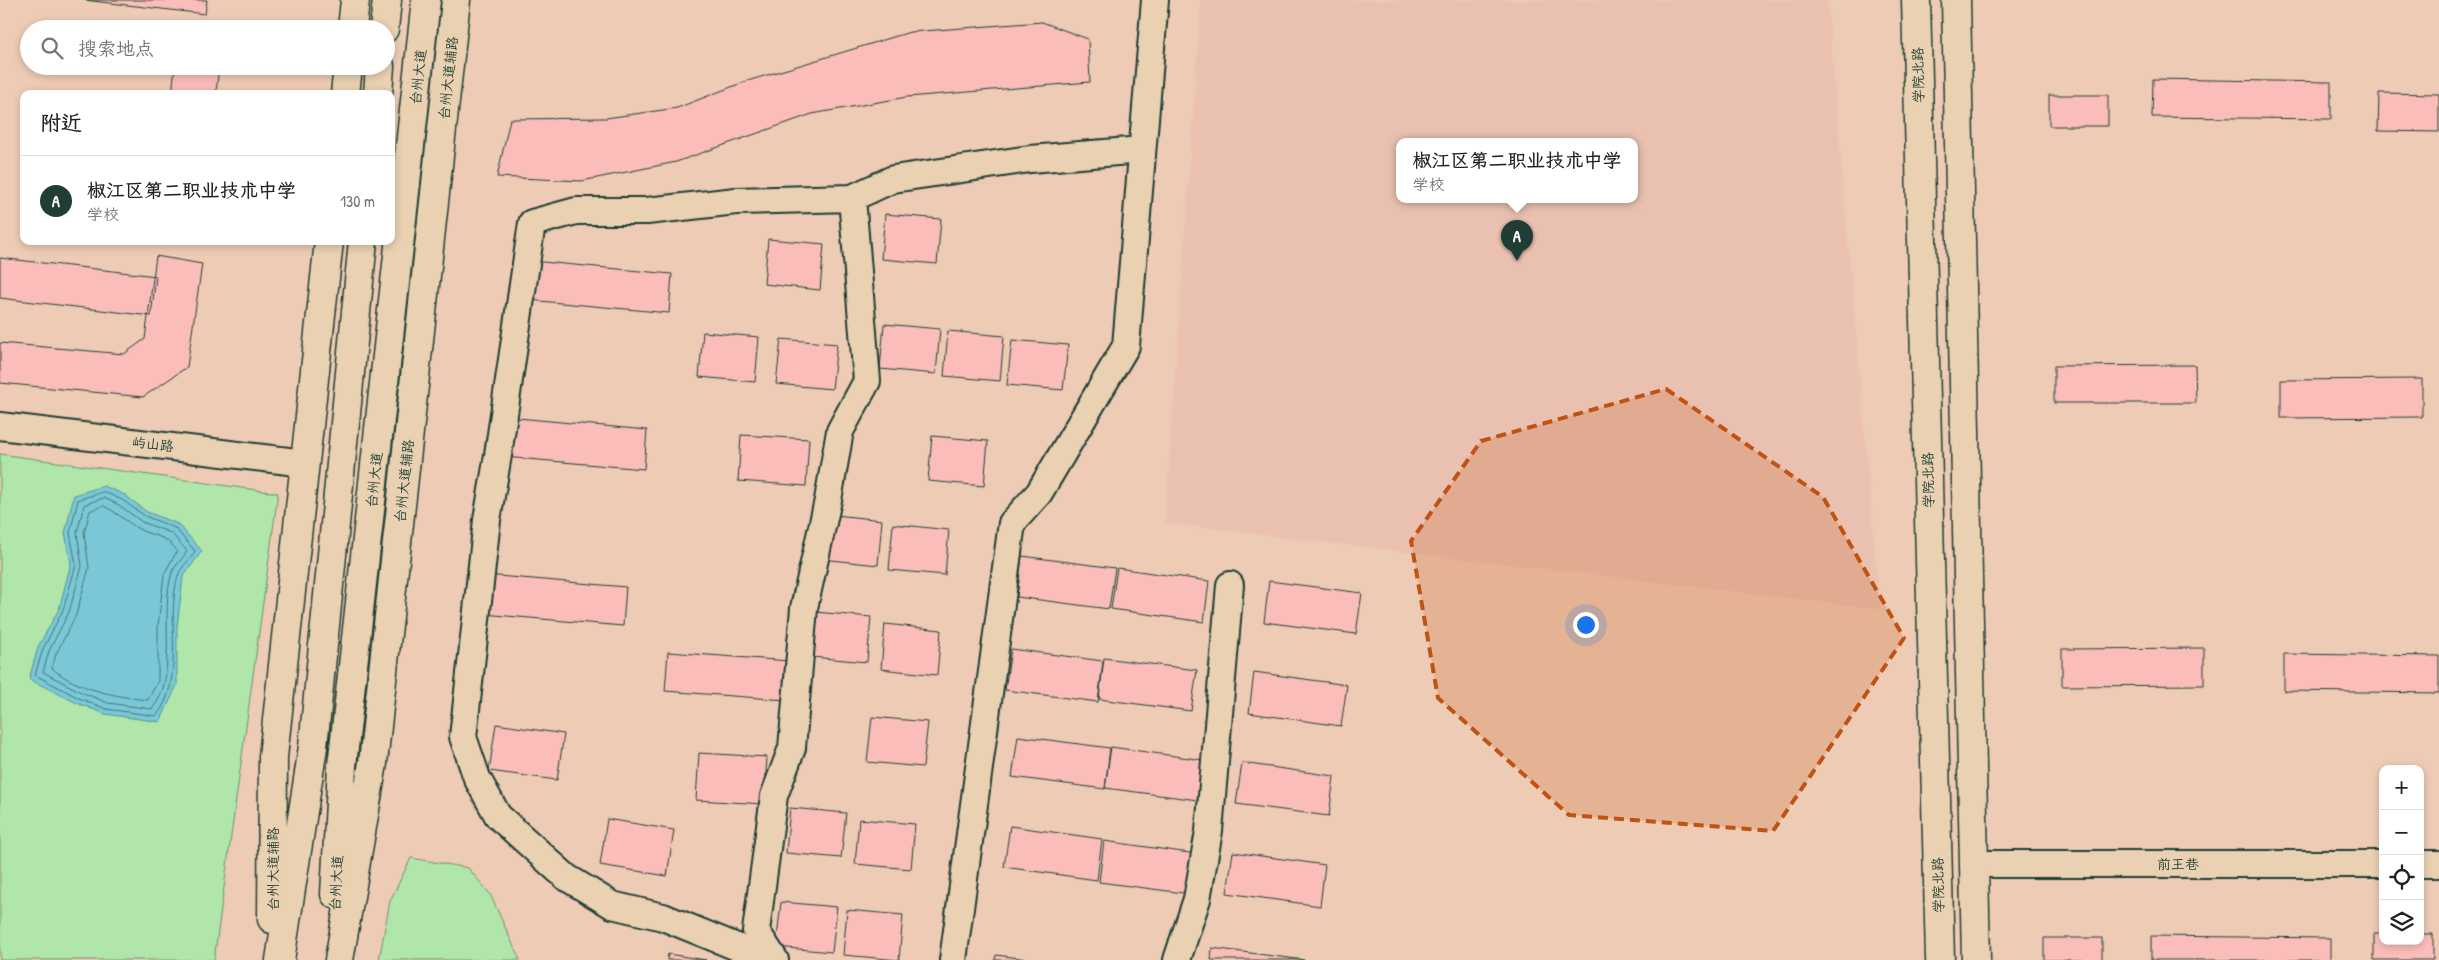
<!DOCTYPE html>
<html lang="zh">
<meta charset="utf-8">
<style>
:root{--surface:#fff;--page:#f6f6f6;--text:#202124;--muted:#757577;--line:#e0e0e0;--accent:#1f3d34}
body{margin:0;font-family:"Patrick Hand","LXGW WenKai TC",sans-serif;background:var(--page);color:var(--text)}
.controls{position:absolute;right:15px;bottom:15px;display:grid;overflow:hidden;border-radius:10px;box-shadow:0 2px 8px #0003}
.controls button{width:45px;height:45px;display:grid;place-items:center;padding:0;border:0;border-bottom:1px solid var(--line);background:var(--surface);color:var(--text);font:25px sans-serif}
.you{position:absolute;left:1585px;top:624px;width:18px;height:18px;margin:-12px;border:4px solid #fff;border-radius:50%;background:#1a73e8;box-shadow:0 0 0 8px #1a73e833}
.badge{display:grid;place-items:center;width:32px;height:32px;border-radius:50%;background:var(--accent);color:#fff;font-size:16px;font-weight:700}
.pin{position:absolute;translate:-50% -41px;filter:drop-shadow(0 1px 2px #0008)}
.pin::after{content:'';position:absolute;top:26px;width:18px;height:15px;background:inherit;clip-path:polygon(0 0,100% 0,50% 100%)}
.popup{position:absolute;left:1396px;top:138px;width:242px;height:65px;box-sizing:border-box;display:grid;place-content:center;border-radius:10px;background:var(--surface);filter:drop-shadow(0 1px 4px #0005);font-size:16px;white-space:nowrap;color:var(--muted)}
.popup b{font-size:19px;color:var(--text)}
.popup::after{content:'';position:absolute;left:50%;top:100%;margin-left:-10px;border:10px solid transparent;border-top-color:var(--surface)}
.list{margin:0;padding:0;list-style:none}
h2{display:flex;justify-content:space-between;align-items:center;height:65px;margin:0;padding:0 20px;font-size:21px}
h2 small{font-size:16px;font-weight:400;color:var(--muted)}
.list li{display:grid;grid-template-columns:32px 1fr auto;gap:15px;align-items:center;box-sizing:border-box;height:90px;padding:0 20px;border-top:1px solid var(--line)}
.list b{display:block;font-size:19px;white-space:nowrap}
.list p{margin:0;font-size:16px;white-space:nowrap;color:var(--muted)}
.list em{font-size:16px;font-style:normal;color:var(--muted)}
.icon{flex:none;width:28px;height:28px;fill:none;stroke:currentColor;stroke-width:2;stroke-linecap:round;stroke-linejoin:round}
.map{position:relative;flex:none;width:2439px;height:960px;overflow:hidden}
.search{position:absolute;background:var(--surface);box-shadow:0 2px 8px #0003;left:20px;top:20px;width:375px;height:55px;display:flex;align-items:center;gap:12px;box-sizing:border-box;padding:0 18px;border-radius:28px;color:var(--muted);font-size:19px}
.panel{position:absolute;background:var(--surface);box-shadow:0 2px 8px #0003;left:20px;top:90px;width:375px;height:155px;border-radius:10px}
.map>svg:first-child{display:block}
</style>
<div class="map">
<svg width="2439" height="960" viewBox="0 0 2439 960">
<rect width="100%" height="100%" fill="#eecbb4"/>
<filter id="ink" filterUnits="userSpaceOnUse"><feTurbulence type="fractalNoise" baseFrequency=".02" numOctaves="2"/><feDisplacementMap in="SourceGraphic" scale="10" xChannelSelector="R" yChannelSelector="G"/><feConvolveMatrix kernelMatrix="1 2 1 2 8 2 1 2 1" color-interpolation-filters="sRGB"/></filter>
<g filter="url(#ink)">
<path fill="#eac1b1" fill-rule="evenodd" d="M 1201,0 L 1827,0 L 1880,609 L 1165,523 ZM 1400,142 L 1634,142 L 1634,200 L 1400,200 Z"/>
<path fill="#b0e6a9" stroke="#68926e" d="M 0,454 L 278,493 L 214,960 L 0,960 Z
M 411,858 L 468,868 L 490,894 L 520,960 L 379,960 L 390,901 Z"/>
<path fill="#7ac8d7" stroke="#569096" d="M 104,486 L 125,495 L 147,512 L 178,524 L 202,551 L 183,577 L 177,627 L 177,685 L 160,722 L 105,714 L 77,703 L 29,679 L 38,647 L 59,609 L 71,563 L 65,533 L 74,495 Z"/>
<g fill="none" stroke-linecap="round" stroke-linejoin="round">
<path stroke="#437575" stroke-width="1" d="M 104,492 L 122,500 L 145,516 L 175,528 L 195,551 C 191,560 180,567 178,576 C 165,618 186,682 156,716 L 106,709 L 79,698 L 35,675 L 43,649 L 63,610 L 76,565 L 70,533 L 78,500 Z
M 104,498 L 119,505 L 142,522 L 171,533 L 187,551 C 183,559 175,565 172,573 C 159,612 179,679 152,709 L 108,703 L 81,692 L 43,672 L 49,651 L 69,612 L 82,566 L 77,533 L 84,505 Z
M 104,506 C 116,512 126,521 137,528 C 154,538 164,533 177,551 L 164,574 L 158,626 L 158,681 L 148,700 C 118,697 75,689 52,668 L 56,654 L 76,615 L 89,568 L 84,533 L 90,511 Z"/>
</g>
<path fill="#fabdba" stroke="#1f3d34" d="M 84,0 L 207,0 L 205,14 Z
M 1042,22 L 1088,39 L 1090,82 L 907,97 L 812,114 L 676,162 L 582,181 L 497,177 L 510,119 L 606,118 L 677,108 L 744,82 L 910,32 Z
M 175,66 L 219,66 L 216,94 L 172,94 Z
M 2153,79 L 2331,82 L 2331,119 L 2152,117 Z
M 2379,93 L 2439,94 L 2439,132 L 2378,131 Z
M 2049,95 L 2108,95 L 2108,126 L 2049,126 Z
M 885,214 L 941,219 L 937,264 L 881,259 Z
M 768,239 L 824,244 L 820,290 L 764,284 Z
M 156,256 L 202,264 L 187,367 L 143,397 L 0,383 L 0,343 L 124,354 L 145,339 Z
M 0,258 L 156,276 L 151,316 L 0,298 Z
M 532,261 L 672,274 L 669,313 L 529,300 Z
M 884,324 L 940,329 L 936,374 L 880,369 Z
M 948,331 L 1004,336 L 1000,381 L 944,376 Z
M 703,332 L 759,337 L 755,382 L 699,377 Z
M 781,339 L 837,344 L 832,389 L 776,384 Z
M 1012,340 L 1068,345 L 1063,390 L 1007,385 Z
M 2195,365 L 2196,403 L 2054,403 L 2054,366 Z
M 2422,379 L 2422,417 L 2281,418 L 2281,380 Z
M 507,417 L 647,430 L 644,469 L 504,457 Z
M 741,435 L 809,439 L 806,486 L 738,481 Z
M 932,436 L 988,441 L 984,486 L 928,481 Z
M 826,514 L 882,520 L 878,565 L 822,559 Z
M 893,524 L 949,530 L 945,575 L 889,570 Z
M 1022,556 L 1115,568 L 1109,609 L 1017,597 Z
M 1117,568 L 1209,581 L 1204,622 L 1111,609 Z
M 486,575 L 626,587 L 623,626 L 483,614 Z
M 1269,581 L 1362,593 L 1356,634 L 1264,622 Z
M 815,612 L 871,617 L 867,662 L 811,657 Z
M 885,624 L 941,630 L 937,675 L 881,669 Z
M 2204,648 L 2204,685 L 2062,686 L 2062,649 Z
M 1011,649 L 1103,661 L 1098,702 L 1005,690 Z
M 668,652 L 789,661 L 786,700 L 665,691 Z
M 2284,654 L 2439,656 L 2439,693 L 2284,691 Z
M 1104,658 L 1197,670 L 1191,711 L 1099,699 Z
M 1254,672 L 1347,685 L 1341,726 L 1249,713 Z
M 872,717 L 928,722 L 923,767 L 867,762 Z
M 496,724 L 564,734 L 557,780 L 489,771 Z
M 1018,736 L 1110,748 L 1105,789 L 1012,777 Z
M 1111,747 L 1203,760 L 1198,800 L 1105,788 Z
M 699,753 L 767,757 L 764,804 L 696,800 Z
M 1242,763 L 1334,776 L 1329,816 L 1236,804 Z
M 790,808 L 846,813 L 841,858 L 786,853 Z
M 607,819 L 674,830 L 667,876 L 600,865 Z
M 859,819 L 915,824 L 911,869 L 855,864 Z
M 1010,826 L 1102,839 L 1097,880 L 1004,867 Z
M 1104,841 L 1197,854 L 1191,894 L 1099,882 Z
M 1233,852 L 1325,865 L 1320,906 L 1227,893 Z
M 781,902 L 837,907 L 832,952 L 776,947 Z
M 847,910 L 903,915 L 899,960 L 843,955 Z
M 2374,934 L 2383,934 L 2383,941 L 2420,941 L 2420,934 L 2433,934 L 2433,960 L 2374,960 Z
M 2151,936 L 2330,938 L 2330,960 L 2151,960 Z
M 2044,938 L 2102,938 L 2102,960 L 2044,960 Z
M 1212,948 L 1304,960 L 1211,960 Z
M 668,954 L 706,960 L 667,960 Z
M 996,955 L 1036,960 L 995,960 Z"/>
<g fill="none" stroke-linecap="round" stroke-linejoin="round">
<g stroke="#1f3d34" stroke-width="30">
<path id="minor" d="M 0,426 L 305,463
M 1974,864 L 2383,864
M 2420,864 L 2439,864
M 769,960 L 663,917 L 612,905 L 566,877 L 498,816 L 477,778 L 463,737 L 487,520 L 498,455 L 532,223 L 576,211 L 647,211 L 736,201 L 852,198 L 893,179 L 1030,159 L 1142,150
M 775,960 L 756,931 L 774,796 L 792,748 L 804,608 L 828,500 L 840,431 L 867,381 L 852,198
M 953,960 L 1012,523 L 1039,493 L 1126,346 L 1155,0
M 1177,960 L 1197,899 L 1209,831 L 1230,585"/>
</g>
<g stroke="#1f3d34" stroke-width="31">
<path id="major" d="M 1916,0 L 1940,960
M 1956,0 L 1976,960
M 352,29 L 355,0
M 384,29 L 387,0
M 345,94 L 348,66
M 378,94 L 380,66
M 335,894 L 342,766 L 426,0
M 272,919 L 273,757 L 329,241
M 280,960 L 313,747 L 363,241
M 339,960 L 373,763 L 456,0"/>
</g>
<use href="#minor" stroke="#e9d1b1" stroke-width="26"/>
<use href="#major" stroke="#e9d1b1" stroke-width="28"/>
</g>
</g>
<path fill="#c05314" fill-opacity="0.2" stroke="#c05314" stroke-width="4" stroke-dasharray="10 6" stroke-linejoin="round" d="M 1666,389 L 1823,497 L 1904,638 L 1773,831 L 1569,815 L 1438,698 L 1411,541 L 1481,441 Z"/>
<g text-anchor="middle" stroke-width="4.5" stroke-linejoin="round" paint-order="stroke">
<g font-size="14" fill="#1f3d34" stroke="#e9d1b1">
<text transform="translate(1918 75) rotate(-91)" y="5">学院北路</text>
<text transform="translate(418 77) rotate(-84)" y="5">台州大道</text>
<text transform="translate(448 78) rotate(-84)" y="5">台州大道辅路</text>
<text transform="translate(153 444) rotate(7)" y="5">屿山路</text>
<text transform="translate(374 480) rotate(-84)" y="5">台州大道</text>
<text transform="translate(1928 480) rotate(-91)" y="5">学院北路</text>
<text transform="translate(404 481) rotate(-84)" y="5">台州大道辅路</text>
<text x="2178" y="869">前王巷</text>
<text transform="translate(273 869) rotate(-90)" y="5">台州大道辅路</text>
<text transform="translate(336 883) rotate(-87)" y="5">台州大道</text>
<text transform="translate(1938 885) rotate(-91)" y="5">学院北路</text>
</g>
</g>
</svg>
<div class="controls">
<button>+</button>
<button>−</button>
<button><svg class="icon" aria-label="locate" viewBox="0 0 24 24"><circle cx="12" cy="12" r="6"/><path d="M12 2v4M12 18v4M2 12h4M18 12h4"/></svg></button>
<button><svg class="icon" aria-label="layers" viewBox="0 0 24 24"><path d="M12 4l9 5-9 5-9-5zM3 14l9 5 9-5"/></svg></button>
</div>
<div class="you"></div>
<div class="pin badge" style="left:1517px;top:261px">A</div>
<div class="popup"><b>椒江区第二职业技术中学</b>学校</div>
<div class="search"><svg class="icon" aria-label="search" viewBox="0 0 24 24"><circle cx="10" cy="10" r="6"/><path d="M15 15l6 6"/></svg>搜索地点</div>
<section class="panel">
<h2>附近<small></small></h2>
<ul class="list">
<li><span class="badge">A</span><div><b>椒江区第二职业技术中学</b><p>学校</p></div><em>130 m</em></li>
</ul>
</section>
</div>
